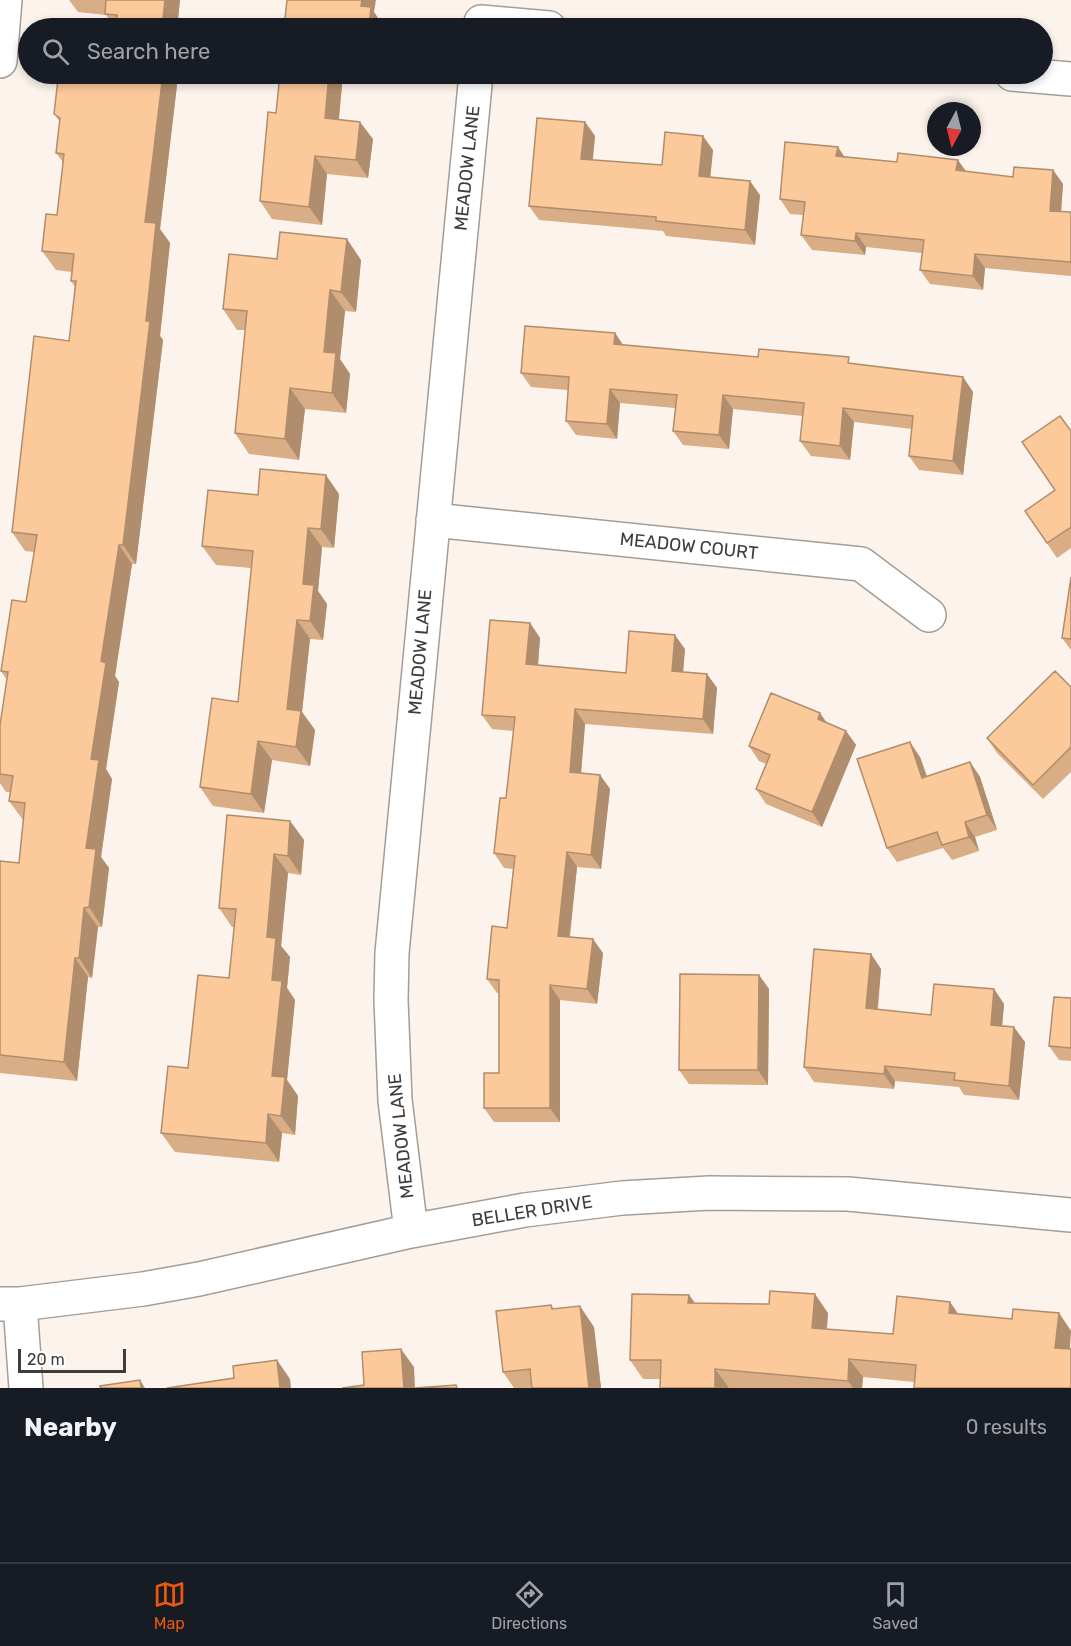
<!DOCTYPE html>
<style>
:root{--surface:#171b24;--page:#242831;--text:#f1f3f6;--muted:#9ea1a6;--line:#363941;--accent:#ea580c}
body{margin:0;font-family:Rubik,sans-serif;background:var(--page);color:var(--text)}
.compass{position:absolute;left:927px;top:102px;width:54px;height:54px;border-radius:50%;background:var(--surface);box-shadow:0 3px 9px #0003;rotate:187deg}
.scale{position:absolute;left:18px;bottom:15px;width:108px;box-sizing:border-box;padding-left:6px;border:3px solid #3f3c39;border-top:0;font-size:16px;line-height:21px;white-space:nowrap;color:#3f3c39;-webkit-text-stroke:4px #fff;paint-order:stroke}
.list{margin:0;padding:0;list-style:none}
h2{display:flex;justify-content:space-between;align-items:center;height:78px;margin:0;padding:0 24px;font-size:26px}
h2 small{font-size:20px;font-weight:400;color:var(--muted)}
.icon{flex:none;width:33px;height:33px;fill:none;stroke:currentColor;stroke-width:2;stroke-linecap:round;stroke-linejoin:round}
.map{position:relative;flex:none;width:1071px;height:1388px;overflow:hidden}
.search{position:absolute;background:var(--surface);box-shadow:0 3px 9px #0003;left:18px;right:18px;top:18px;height:66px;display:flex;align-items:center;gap:15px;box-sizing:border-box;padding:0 21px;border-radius:33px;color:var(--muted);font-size:22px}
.sheet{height:174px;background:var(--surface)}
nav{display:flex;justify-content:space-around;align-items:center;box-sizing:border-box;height:84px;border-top:2px solid var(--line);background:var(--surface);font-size:16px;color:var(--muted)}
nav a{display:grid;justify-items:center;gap:3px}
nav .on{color:var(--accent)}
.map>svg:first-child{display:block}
</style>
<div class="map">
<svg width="1071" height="1388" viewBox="0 0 1071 1388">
<rect width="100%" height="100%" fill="#fcf3ec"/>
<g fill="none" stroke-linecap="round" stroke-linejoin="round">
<g stroke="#a59d96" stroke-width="36">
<path id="minor" d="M 481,22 L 549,28
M 0,61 L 5,0
M 1012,74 L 1071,79
M 433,520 L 861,564 L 929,615
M 411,1231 L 395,1100 L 391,1000 L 392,953 L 476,74
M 0,1304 L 20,1304 L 143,1289 L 199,1279 L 411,1231 L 525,1210 L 622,1198 L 709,1193 L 848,1194 L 1071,1215
M 20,1304 L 26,1388"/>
</g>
<use href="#minor" stroke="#fff" stroke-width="33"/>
</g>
<path fill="#d9ad85" d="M 69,0 L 180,0 L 177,28 L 115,28 L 106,15 L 78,12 Z
M 280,74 L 343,74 L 339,120 L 373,139 L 368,178 L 327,174 L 322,225 L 272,219 L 260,201 L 276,113 Z
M 173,79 L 177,85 L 160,229 L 170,243 L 160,336 L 163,340 L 136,564 L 132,564 L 115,676 L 119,682 L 106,769 L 112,779 L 101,857 L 109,868 L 102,927 L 98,927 L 92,978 L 88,977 L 77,1081 L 0,1073 L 0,861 L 19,863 L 23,820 L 9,801 L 10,792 L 6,792 L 0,783 L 0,725 L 7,680 L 1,671 L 26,602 L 34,552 L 25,551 L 12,532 L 69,341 L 75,287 L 71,281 L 72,272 L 56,270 L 42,251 L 57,215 L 63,162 L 56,153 L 60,122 L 54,114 L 91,83 Z
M 585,122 L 595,136 L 593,160 L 662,165 L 713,150 L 710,177 L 760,195 L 755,245 L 666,236 L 663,231 L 539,220 L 529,206 Z
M 844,157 L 1013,177 L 1053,170 L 1063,184 L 1061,212 L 1071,212 L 1071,276 L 985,268 L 983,290 L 930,284 L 920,270 L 922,253 L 866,247 L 865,255 L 812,250 L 801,235 L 803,215 L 790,214 L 780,199 Z
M 277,259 L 361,260 L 356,312 L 345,311 L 340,359 L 350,374 L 346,413 L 305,409 L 299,460 L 249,454 L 235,433 L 245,330 L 237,330 L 223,309 Z
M 615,333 L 623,345 L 758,357 L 853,364 L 963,377 L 973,392 L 963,475 L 919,470 L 909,456 L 912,429 L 854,422 L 850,460 L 811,456 L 800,441 L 803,416 L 733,409 L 729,449 L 683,445 L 673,431 L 675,408 L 620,403 L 617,439 L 576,435 L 566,421 L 568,390 L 531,387 L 521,373 Z
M 1071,431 L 1071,548 L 1057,558 L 1025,511 L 1055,490 Z
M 339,494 L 334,548 L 322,547 L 318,591 L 327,604 L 323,640 L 310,639 L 302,712 L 315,730 L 310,766 L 272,760 L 264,813 L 213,806 L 200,787 L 238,702 L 251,568 L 216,565 L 202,546 Z
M 1071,577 L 1071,650 L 1062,638 Z
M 530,623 L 540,638 L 538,665 L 626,673 L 685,649 L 683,672 L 707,674 L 717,688 L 713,734 L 585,724 L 581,773 L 600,775 L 610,789 L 601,869 L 577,867 L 570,937 L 603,953 L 597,1004 L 560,1000 L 560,1122 L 494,1122 L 484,1108 L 499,1073 L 499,993 L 497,993 L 487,979 L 507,928 L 513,869 L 504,868 L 494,853 L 506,798 L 514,731 L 492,729 L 482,715 Z
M 1071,687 L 1071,772 L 1043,799 L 997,753 L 987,738 Z
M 820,713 L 827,723 L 846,731 L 856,745 L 822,827 L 766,804 L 756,789 L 766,764 L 759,761 L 749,746 Z
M 920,757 L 927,776 L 970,762 L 980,777 L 997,830 L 975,837 L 979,851 L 952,860 L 943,848 L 897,862 L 887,848 Z
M 290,821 L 304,840 L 301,875 L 288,873 L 281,946 L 290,957 L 287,988 L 295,1000 L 287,1080 L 298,1096 L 295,1135 L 282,1133 L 279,1162 L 175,1152 L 161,1133 L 188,1068 L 229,978 L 234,927 L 232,927 L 219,908 Z
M 871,954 L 881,969 L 878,1010 L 931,1015 L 994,989 L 1004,1004 L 1002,1026 L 1025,1042 L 1019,1100 L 964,1095 L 959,1087 L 895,1081 L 894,1089 L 814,1082 L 804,1067 Z
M 759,975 L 769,989 L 768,1085 L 689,1084 L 679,1070 Z
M 1071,998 L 1071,1061 L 1059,1060 L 1049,1046 Z
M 689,1295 L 695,1303 L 828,1313 L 827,1329 L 893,1334 L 950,1302 L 958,1314 L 1012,1319 L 1059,1313 L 1071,1331 L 1070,1349 L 914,1382 L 863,1377 L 862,1388 L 660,1388 L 660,1379 L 643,1379 L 630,1360 Z
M 551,1305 L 554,1309 L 594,1327 L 601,1388 L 514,1388 L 503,1372 Z"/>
<path fill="#b08d6c" d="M 165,0 L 180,0 L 177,28 L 162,28 Z
M 362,0 L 376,0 L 374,12 L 383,25 L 383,28 L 369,28 L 361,6 Z
M 163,74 L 173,74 L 173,79 L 177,85 L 160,229 L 170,243 L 160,336 L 163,340 L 136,564 L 123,545 L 146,321 L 145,222 Z
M 329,74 L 343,74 L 337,136 L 325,118 Z
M 360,122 L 373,139 L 368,178 L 356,160 Z
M 585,122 L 595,136 L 591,174 L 581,159 Z
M 703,136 L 713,150 L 709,190 L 699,176 Z
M 838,147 L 848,162 L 836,156 Z
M 315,156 L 327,174 L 322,225 L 309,207 Z
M 958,160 L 968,174 L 956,170 Z
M 1053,170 L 1063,184 L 1060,225 L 1050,211 Z
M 750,181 L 760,195 L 755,245 L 745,230 Z
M 856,233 L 866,247 L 865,255 L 855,241 Z
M 347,239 L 361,260 L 356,312 L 341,292 Z
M 975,254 L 985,268 L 983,290 L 973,276 Z
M 330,290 L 345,311 L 340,359 L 350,374 L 346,413 L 332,393 L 324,352 Z
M 615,333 L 625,348 L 614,344 Z
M 963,377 L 973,392 L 963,475 L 953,461 Z
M 290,388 L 305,409 L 299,460 L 285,439 Z
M 610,389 L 620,403 L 617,439 L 607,424 Z
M 723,395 L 733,409 L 729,449 L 719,435 Z
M 843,408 L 854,422 L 850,460 L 840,446 Z
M 326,475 L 339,494 L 334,548 L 321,529 Z
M 308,528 L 322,547 L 318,591 L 327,604 L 323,640 L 310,621 L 303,584 Z
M 119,545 L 132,564 L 115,676 L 119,682 L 106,769 L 112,779 L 101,857 L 109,868 L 102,927 L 89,907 L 86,848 L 91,759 L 101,661 Z
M 297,620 L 310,639 L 302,712 L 315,730 L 310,766 L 296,747 L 287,709 Z
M 530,623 L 540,638 L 537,678 L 526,664 Z
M 675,635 L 685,649 L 682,685 L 672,671 Z
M 707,674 L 717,688 L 713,734 L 703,719 Z
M 575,709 L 585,724 L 580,786 L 570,772 Z
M 820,713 L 830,728 L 818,719 Z
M 846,731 L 856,745 L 822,827 L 812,812 Z
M 258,741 L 272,760 L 264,813 L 251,794 Z
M 910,742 L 920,757 L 932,792 L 922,778 Z
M 970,762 L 980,777 L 997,830 L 987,815 Z
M 600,775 L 610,789 L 601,869 L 591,855 Z
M 290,821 L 304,840 L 301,875 L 288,856 Z
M 965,822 L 975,837 L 979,851 L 969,837 Z
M 567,852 L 577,867 L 568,950 L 558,936 Z
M 274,854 L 288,873 L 281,946 L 290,957 L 287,988 L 295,1000 L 287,1080 L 298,1096 L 295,1135 L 281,1116 L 272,1076 L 272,980 L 267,937 Z
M 84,908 L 98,927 L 92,978 L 79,958 Z
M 593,939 L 603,953 L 597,1004 L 587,989 Z
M 871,954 L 881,969 L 876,1023 L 866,1008 Z
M 75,958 L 88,977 L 77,1081 L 64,1062 Z
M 759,975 L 769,989 L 768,1085 L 758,1070 Z
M 550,985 L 560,1000 L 560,1122 L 550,1108 Z
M 994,989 L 1004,1004 L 1001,1039 L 991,1025 Z
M 1014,1027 L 1025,1042 L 1019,1100 L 1009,1086 Z
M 885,1066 L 895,1081 L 894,1089 L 884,1074 Z
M 268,1114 L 282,1133 L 279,1162 L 266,1143 Z
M 815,1294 L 828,1313 L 825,1347 L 812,1328 Z
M 689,1295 L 702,1313 L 688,1303 Z
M 950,1302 L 963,1321 L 949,1313 Z
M 580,1306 L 594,1327 L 601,1388 L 589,1388 Z
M 1059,1313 L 1071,1331 L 1068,1367 L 1055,1348 Z
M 401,1349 L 414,1367 L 415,1388 L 404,1388 Z
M 849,1359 L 863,1377 L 862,1388 L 853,1388 L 848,1381 Z
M 277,1360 L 290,1379 L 291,1388 L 280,1388 Z
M 715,1369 L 729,1388 L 715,1388 Z
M 140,1380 L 145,1388 L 141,1388 Z"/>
<path fill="#fcc99b" stroke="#b08d6c" stroke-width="1.5" d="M 106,0 L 165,0 L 162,28 L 116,28 L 117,15 L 105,14 Z
M 287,0 L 362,0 L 361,6 L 371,7 L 369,28 L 284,28 Z
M 92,74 L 163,74 L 145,222 L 156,223 L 146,321 L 150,321 L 123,545 L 119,545 L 101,661 L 106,663 L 91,759 L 99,760 L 86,848 L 96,849 L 89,907 L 84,908 L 79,958 L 75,958 L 64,1062 L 0,1055 L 0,861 L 19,863 L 25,803 L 9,801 L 13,776 L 0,774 L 0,725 L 8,672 L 1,671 L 12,600 L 26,602 L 37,535 L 12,532 L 34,336 L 69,341 L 76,281 L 71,281 L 74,254 L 42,251 L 46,214 L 57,215 L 64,154 L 56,153 L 60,118 L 54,114 L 58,79 L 91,83 Z
M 280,74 L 329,74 L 325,118 L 360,122 L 356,160 L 315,156 L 309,207 L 260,201 L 268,112 L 276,113 Z
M 537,118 L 585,122 L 581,159 L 662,165 L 665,132 L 703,136 L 699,176 L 750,181 L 745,230 L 656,221 L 656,217 L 529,206 Z
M 785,142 L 838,147 L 836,156 L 897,162 L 898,153 L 958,160 L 956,170 L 1013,177 L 1014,167 L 1053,170 L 1050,211 L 1071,212 L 1071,262 L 975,254 L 973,276 L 920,270 L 924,240 L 856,233 L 855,241 L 801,235 L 805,202 L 780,199 Z
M 280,232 L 347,239 L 341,292 L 330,290 L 324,352 L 336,353 L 332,393 L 290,388 L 285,439 L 235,433 L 247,311 L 223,309 L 229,254 L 277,259 Z
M 525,326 L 615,333 L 614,344 L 758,357 L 759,349 L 849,357 L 848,363 L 963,377 L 953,461 L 909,456 L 913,416 L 843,408 L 840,446 L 800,441 L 804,403 L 723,395 L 719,435 L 673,431 L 677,395 L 610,389 L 607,424 L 566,421 L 569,377 L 521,373 Z
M 1060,416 L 1071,431 L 1071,527 L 1047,543 L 1025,511 L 1055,490 L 1022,442 Z
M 260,469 L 326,475 L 321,529 L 308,528 L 303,584 L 314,585 L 310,621 L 297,620 L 287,709 L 301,711 L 296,747 L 258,741 L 251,794 L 200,787 L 212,698 L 238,702 L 253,551 L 202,546 L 208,490 L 258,495 Z
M 1071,577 L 1071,639 L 1062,638 Z
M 490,620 L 530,623 L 526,664 L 626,673 L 629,631 L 675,635 L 672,671 L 707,674 L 703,719 L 575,709 L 570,772 L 600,775 L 591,855 L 567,852 L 558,936 L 593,939 L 587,989 L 550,985 L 550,1108 L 484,1108 L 484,1073 L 499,1073 L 499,980 L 487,979 L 492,926 L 507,928 L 515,856 L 494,853 L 500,798 L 506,798 L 515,717 L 482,715 Z
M 1055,671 L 1071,687 L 1071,747 L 1033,785 L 987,738 Z
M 771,693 L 820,713 L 818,719 L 846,731 L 812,812 L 756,789 L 770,755 L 749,746 Z
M 910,742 L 922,778 L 970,762 L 987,815 L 965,822 L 969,837 L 942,845 L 937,832 L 887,848 L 857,759 Z
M 227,815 L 290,821 L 288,856 L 274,854 L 267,937 L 276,938 L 272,980 L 282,981 L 272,1076 L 285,1077 L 281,1116 L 268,1114 L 266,1143 L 161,1133 L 168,1066 L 188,1068 L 198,975 L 229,978 L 236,909 L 219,908 Z
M 814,949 L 871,954 L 866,1008 L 931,1015 L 934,984 L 994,989 L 991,1025 L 1014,1027 L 1009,1086 L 954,1080 L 955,1073 L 885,1066 L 884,1074 L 804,1067 Z
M 680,974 L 759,975 L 758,1070 L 679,1070 Z
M 1054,997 L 1071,998 L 1071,1048 L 1049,1046 Z
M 770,1291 L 815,1294 L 812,1328 L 893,1334 L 897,1296 L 950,1302 L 949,1313 L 1012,1319 L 1013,1309 L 1059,1313 L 1055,1348 L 1071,1349 L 1071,1388 L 914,1388 L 916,1365 L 849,1359 L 848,1381 L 715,1369 L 715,1388 L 660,1388 L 661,1360 L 630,1360 L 632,1294 L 689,1295 L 688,1303 L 769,1304 Z
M 551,1305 L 552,1309 L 580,1306 L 589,1388 L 532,1388 L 530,1369 L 503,1372 L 496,1311 Z
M 401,1349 L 404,1388 L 342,1388 L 364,1385 L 362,1352 Z
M 277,1360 L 280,1388 L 167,1388 L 234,1378 L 233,1366 Z
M 140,1380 L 141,1388 L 100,1388 L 100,1386 Z
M 456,1385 L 457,1388 L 414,1388 Z"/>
<g text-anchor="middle" stroke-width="4.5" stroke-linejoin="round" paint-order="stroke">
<g font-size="18" fill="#3f3c39" stroke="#fff">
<text transform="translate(467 168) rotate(-84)" y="6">MEADOW LANE</text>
<text transform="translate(689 546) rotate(6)" y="6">MEADOW COURT</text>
<text transform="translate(420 652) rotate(-85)" y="6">MEADOW LANE</text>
<text transform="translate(401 1136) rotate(-96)" y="6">MEADOW LANE</text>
<text transform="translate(532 1211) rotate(-9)" y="6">BELLER DRIVE</text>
</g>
</g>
</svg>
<svg class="compass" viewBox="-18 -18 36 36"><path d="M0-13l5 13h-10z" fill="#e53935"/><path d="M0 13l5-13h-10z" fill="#9ea1a6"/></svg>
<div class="scale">20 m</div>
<div class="search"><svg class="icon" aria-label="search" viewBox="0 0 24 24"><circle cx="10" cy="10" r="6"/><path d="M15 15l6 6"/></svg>Search here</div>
</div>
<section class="sheet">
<h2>Nearby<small>0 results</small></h2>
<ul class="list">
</ul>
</section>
<nav>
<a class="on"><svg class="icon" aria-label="map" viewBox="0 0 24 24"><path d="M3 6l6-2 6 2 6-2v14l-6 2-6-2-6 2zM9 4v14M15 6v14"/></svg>Map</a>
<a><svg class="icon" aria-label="directions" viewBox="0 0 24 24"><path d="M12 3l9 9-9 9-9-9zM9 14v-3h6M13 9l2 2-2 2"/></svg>Directions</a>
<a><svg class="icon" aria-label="saved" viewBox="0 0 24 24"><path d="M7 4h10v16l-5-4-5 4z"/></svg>Saved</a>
</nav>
